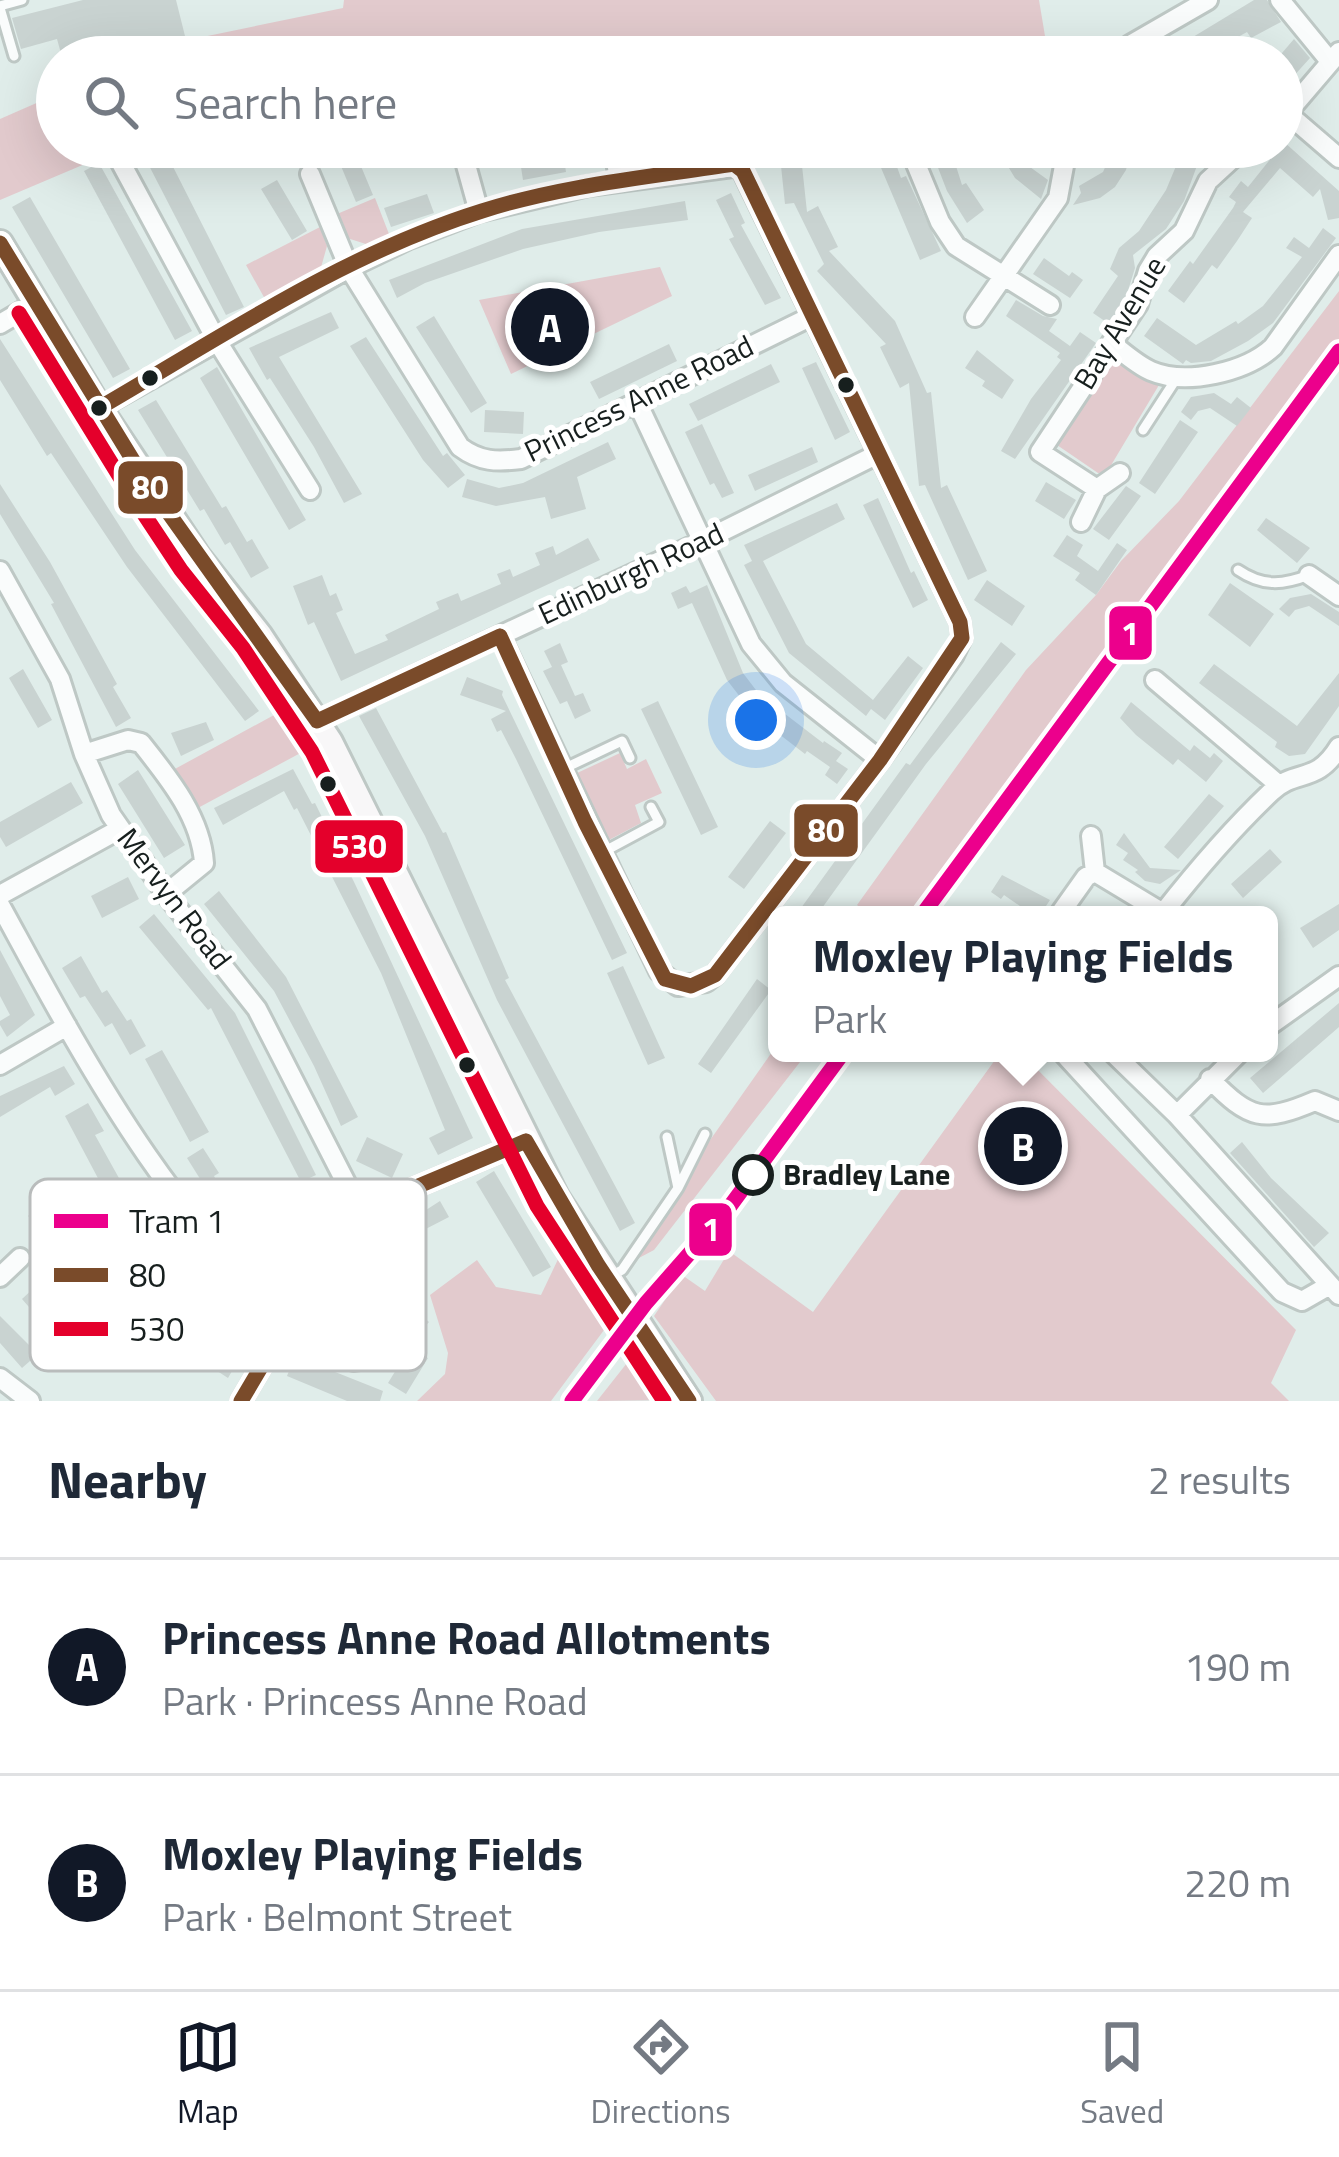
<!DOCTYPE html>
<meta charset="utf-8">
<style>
:root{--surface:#fff;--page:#f6f6f7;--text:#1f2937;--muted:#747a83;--line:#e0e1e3;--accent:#111827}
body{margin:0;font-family:"Titillium Web",sans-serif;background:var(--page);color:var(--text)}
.you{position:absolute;left:756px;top:720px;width:42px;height:42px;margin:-30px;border:9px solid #fff;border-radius:50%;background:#1a73e8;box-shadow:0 0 0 18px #1a73e833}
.badge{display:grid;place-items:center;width:78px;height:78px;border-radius:50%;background:var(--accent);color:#fff;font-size:39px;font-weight:700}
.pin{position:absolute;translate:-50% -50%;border:6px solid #fff;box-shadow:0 3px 12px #0006}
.popup{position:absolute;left:768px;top:906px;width:510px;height:156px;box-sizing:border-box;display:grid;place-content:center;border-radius:18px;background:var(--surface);filter:drop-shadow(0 3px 9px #0005);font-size:39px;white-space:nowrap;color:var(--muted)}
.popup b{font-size:45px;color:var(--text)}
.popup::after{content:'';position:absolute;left:50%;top:100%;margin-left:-24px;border:24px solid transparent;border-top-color:var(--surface)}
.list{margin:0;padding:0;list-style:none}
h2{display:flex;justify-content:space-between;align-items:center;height:156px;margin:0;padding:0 48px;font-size:51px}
h2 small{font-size:39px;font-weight:400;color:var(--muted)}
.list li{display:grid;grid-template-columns:78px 1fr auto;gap:36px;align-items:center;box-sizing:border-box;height:216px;padding:0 48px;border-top:3px solid var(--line)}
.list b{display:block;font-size:45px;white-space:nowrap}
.list p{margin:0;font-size:39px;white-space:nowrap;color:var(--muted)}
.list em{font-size:39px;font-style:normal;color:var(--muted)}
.icon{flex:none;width:66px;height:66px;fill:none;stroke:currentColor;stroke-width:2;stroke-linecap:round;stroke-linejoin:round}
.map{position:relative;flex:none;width:1339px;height:1401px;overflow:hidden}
.search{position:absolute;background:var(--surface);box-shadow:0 12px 48px #0002;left:36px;right:36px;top:36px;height:132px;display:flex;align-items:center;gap:30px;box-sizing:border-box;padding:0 42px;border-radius:66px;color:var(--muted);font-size:45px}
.sheet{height:588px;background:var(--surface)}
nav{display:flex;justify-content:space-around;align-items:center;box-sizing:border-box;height:168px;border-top:3px solid var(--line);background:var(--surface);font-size:33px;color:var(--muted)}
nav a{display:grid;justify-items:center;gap:6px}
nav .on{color:var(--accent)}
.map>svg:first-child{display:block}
</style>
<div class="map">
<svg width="1339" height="1401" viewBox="0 0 1339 1401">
<rect width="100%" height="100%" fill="#e0edea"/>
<path fill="#e2cacd" d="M 344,0 L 1039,0 L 1046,42 L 1002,57 L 693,57 L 692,52 L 631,57 L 147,57 L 188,40 L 343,8 Z
M 57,94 L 57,147 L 125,147 L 0,200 L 0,119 Z
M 375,198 L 389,234 L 369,245 L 347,238 L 337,214 Z
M 320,227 L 327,246 L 320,271 L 265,299 L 246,265 Z
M 660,267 L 672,296 L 511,374 L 479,300 Z
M 1339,291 L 1339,341 L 914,915 L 870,915 L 857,905 L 1026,670 L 1096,595 L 1121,561 L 1179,501 Z
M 1113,354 L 1159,385 L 1107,472 L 1098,473 L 1057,445 Z
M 285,709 L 308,749 L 196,809 L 173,770 Z
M 620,753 L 627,769 L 646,759 L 662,793 L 635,805 L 641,823 L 607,841 L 575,774 Z
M 777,1045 L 777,1053 L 807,1053 L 654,1250 L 620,1268 Z
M 1000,1053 L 1021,1053 L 1296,1330 L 1271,1383 L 1289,1401 L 716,1401 L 654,1316 L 682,1275 L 705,1291 L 729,1251 L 813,1312 Z
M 561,1253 L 597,1284 L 616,1314 L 551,1401 L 417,1401 L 445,1374 L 448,1353 L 430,1295 L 477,1260 L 496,1287 L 541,1295 Z
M 638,1349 L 667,1400 L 597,1401 Z"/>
<path fill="#c9d3d1" d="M 83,0 L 176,0 L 185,36 L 99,57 L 62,57 L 57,39 L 21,49 L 12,18 Z
M 1254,0 L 1267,0 L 1281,22 L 1251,38 L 1247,32 L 1202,57 L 1160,57 Z
M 1294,39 L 1310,58 L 1282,89 L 1282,53 Z
M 1284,142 L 1339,191 L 1339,218 L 1328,220 L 1320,189 L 1313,197 L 1280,168 L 1243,212 L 1252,218 L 1237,241 L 1217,269 L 1212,265 L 1184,303 L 1168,291 L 1190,261 L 1193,264 L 1233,208 L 1236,202 L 1229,197 L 1241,181 L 1248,187 Z
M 156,147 L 163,147 L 244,307 L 226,315 L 143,154 Z
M 333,147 L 353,147 L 373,195 L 356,202 Z
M 779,147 L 800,147 L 807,212 L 818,206 L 838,247 L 829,251 L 895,321 L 927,393 L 931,392 L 941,488 L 947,485 L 987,571 L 968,580 L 925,485 L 919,486 L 909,383 L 900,388 L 880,347 L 886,344 L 817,271 L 824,264 L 794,203 L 785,204 Z
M 930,147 L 950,147 L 962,185 L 966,183 L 984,210 L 967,223 L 947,191 Z
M 1005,147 L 1022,147 L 1030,167 L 1048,180 L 1041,199 L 1015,178 L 1001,155 Z
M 1114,147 L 1132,147 L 1126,170 L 1115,187 L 1100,198 L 1073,205 L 1081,193 L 1079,186 L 1103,172 Z
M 1184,147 L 1219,147 L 1198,163 L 1184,201 L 1166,229 L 1133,255 L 1135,268 L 1126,297 L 1109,324 L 1093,313 L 1118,276 L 1110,269 L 1119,248 L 1139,231 L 1166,190 Z
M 891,150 L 901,178 L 906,176 L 941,251 L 920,260 L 876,156 Z
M 563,152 L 566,172 L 523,180 L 520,161 Z
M 99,163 L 192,331 L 175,340 L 84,171 Z
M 277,180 L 307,231 L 292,240 L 261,189 Z
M 731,193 L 745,223 L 741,225 L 781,298 L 765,305 L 729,239 L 734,237 L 716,200 Z
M 427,194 L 434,213 L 391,227 L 384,208 Z
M 30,197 L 130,369 L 113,378 L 12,207 Z
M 685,201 L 688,220 L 599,232 L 523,249 L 425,283 L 397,298 L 389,280 L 522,229 Z
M 1323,228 L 1336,238 L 1273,323 L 1248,341 L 1211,361 L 1191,363 L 1186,360 L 1183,364 L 1144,336 L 1157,318 L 1196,345 L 1236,321 L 1238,324 L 1263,306 L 1302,257 L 1286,248 L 1294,237 L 1309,248 Z
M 1044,258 L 1069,276 L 1072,272 L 1083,280 L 1070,298 L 1033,274 Z
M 1016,300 L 1043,316 L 1057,319 L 1049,331 L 1070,346 L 1080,332 L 1096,343 L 1015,459 L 1001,451 L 1031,399 L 1061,360 L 1057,357 L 1060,353 L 1006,316 Z
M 331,312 L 339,328 L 279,357 L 362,494 L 344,503 L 314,447 L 270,378 L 267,380 L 249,348 Z
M 434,316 L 487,403 L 471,413 L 416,327 Z
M 366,337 L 443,456 L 447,453 L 465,475 L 448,488 L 423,460 L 350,346 Z
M 0,339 L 135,550 L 259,711 L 245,721 L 127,567 L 51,453 L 47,456 L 0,380 Z
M 669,344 L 677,361 L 599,399 L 590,382 Z
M 977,350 L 1014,380 L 1002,399 L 982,386 L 985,381 L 965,368 Z
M 816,362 L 850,432 L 835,440 L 802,368 Z
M 771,364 L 780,382 L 698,421 L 689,404 Z
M 217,367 L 306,520 L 289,530 L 200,378 Z
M 1214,393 L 1231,404 L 1237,397 L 1251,408 L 1237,426 L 1210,408 L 1198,411 L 1191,420 L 1181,412 L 1191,397 Z
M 156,400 L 222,508 L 226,506 L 247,542 L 252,539 L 269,568 L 251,578 L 230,542 L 225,545 L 204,509 L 200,511 L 138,410 Z
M 485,410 L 524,412 L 523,434 L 484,432 Z
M 1180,420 L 1198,432 L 1155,494 L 1139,483 Z
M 702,424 L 734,493 L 722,498 L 714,483 L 710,485 L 685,432 Z
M 608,442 L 616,459 L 577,477 L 586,509 L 551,519 L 545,497 L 496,506 L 462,497 L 467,479 L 499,488 L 523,483 Z
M 812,447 L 818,462 L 755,491 L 748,475 Z
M 1046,482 L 1076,500 L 1064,519 L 1035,501 Z
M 0,484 L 50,562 L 117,684 L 113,687 L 131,718 L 116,727 L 51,604 L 54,603 L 0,514 Z
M 1126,486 L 1141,496 L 1109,540 L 1093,529 Z
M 878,498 L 911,573 L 914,571 L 928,600 L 913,608 L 863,505 Z
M 837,503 L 845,519 L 763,561 L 806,644 L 873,700 L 908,656 L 923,668 L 885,720 L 871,709 L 866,716 L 789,653 L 744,565 L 752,561 L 744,545 Z
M 1266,518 L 1310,548 L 1297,563 L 1257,530 Z
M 1067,535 L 1083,545 L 1077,556 L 1098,571 L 1117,543 L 1127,550 L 1096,595 L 1075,580 L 1080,573 L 1053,556 Z
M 588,538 L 600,560 L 341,681 L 314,622 L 308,625 L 293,586 L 322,575 L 330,596 L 336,593 L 343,610 L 336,613 L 355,654 L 388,640 L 385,635 L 439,609 L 436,602 L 458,593 L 461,601 L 501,584 L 497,574 L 510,569 L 513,577 L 540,565 L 535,553 L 553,546 L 556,555 Z
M 987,580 L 1025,606 L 1012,626 L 974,600 Z
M 1230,583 L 1274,614 L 1250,647 L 1208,615 Z
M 707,585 L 743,673 L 759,694 L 823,743 L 824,741 L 842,753 L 836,761 L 848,769 L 837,784 L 825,775 L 830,767 L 807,751 L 805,754 L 754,715 L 727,680 L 692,603 L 678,609 L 671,593 L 686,586 L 690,593 Z
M 1311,594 L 1339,612 L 1339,626 L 1309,606 L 1295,610 L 1289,617 L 1279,609 L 1290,598 Z
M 1001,642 L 1016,654 L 926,764 L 817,915 L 801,908 L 906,763 L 910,765 Z
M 560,643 L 568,662 L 561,665 L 575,696 L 583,693 L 591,711 L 575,719 L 567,701 L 560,704 L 543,671 L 552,667 L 544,651 Z
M 1214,664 L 1297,726 L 1339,673 L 1339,706 L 1305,754 L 1289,756 L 1275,747 L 1277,742 L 1199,683 Z
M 23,669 L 52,720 L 38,728 L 9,678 Z
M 467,677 L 503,691 L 502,695 L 627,953 L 612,960 L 516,759 L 501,730 L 497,732 L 491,719 L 506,711 L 460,695 Z
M 658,701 L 718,827 L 701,835 L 641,709 Z
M 1131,702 L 1190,751 L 1194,745 L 1210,758 L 1214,753 L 1223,761 L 1206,782 L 1178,759 L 1173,765 L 1136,735 L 1120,718 Z
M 376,708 L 443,833 L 446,832 L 509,978 L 505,980 L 635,1223 L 620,1231 L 497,1000 L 425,836 L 359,716 Z
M 206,722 L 214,740 L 181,756 L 171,733 Z
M 293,769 L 312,804 L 315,803 L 355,884 L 473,1138 L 438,1155 L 429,1138 L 445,1130 L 381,973 L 297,808 L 294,810 L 284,791 L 223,825 L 214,808 Z
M 138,770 L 185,845 L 164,858 L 118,784 Z
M 71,782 L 83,803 L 6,847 L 0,837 L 0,822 Z
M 1209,794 L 1224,806 L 1178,859 L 1164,847 Z
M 770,821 L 786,833 L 744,889 L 728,877 Z
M 1124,833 L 1150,868 L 1181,870 L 1160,884 L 1145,881 L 1135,872 L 1138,870 L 1123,860 L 1128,853 L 1116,845 Z
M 1270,849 L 1282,862 L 1243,898 L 1231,884 Z
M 1002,875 L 1050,900 L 1040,915 L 1033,915 L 1004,895 L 1001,899 L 991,892 Z
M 128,877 L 139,899 L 102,918 L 91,896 Z
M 219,891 L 286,977 L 358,1117 L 341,1126 L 314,1066 L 274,991 L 204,904 Z
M 1339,904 L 1339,930 L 1313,948 L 1300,928 Z
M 154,914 L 235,1013 L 316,1175 L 301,1182 L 211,1008 L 208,1010 L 139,927 Z
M 0,950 L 35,1015 L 7,1037 L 0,1025 L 0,1021 L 10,1015 L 0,996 Z
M 81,956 L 102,993 L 107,990 L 127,1021 L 131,1019 L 146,1046 L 130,1055 L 112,1023 L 105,1027 L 85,996 L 80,998 L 62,968 Z
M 623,966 L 665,1058 L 648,1065 L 607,973 Z
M 757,979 L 771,990 L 711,1073 L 698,1064 Z
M 1339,1003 L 1339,1027 L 1263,1093 L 1250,1078 Z
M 162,1050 L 209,1132 L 190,1142 L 145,1059 Z
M 64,1066 L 75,1084 L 55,1096 L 50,1087 L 0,1117 L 0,1096 Z
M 88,1103 L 104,1131 L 95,1135 L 154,1241 L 136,1250 L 65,1116 Z
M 367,1137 L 403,1154 L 392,1178 L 356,1161 Z
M 1242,1142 L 1271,1178 L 1329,1233 L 1314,1247 L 1230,1153 Z
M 203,1148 L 219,1173 L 214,1176 L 230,1205 L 282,1247 L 289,1238 L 306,1249 L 295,1265 L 280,1254 L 275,1262 L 214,1217 L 201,1194 L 207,1190 L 187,1158 Z
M 494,1171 L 551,1267 L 533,1277 L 476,1182 Z
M 43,1201 L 74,1234 L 58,1248 L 28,1216 Z
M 440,1201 L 449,1217 L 416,1234 L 395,1252 L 384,1237 Z
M 67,1257 L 81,1272 L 35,1314 L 22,1299 Z
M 358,1259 L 429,1322 L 415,1338 L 343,1276 Z
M 235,1294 L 250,1302 L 246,1310 L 262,1319 L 228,1378 L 211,1367 L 236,1327 L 232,1325 L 238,1315 L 226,1309 Z
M 0,1316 L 38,1354 L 22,1368 L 0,1343 Z
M 97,1334 L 162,1343 L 159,1362 L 95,1353 Z
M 410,1347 L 428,1358 L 406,1394 L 388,1383 Z
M 295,1356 L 383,1391 L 380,1401 L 347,1401 L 287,1376 Z"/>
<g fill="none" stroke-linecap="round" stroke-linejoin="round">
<g stroke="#bec8c5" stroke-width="15">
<path id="lane" d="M 0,6 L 22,0
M 0,8 L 14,56
M 1143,430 L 1178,376
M 1238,570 C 1263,587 1283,585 1309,575
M 561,770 L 622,741 L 630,758
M 605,851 L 659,822 L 651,807
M 678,1188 L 705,1134
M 611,1276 L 622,1270 L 678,1188 L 667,1137"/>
</g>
<g stroke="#bec8c5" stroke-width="24">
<path id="street" d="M 1280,0 L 1329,60
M 1119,57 L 1130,45 L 1208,0
M 1288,114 L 1339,158
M 1282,119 L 1339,52
M 461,147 L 479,212
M 614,147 L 619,181
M 909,147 L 940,222 L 956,246 L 1050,305
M 121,163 L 217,341 L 310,490
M 310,174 L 349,268 L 460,447 C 480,462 497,462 521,459 L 812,316
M 975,317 L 1058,198 L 1066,155
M 0,324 L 37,302
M 1111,343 C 1123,352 1137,365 1151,371 C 1186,386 1246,372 1273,347 L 1339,255
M 636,400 L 751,644 L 783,683 L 880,760
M 99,408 L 349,268 L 409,239 L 479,212 L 588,186 L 740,166 L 960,622 L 962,638 L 954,655 L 880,760 L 715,975 L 706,982 L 678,986 L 659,971 L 500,636
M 1097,489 L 1040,452 L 1138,304 L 1148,271 L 1157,256 L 1184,231 L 1208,181 L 1245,147
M 1081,522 L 1097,489 L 1120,473
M 0,571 L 60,679 L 84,754 L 111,815 L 166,894 L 257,1009 L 364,1218
M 1309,575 L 1339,596
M 1155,680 L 1279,785
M 317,721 L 705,540 L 878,454
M 84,754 L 128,740 L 141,743 C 168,777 201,817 204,863 L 166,894
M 1091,836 L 1095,872
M 0,895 L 120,829
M 0,905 C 51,997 197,1285 302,1298
M 1059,915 L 1086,877 L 1095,872 L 1163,913 C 1196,871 1232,829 1271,792 C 1296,768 1316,785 1339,747
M 1269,1026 L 1339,976
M 1063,1053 L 1282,1292 L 1302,1301 L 1330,1285
M 1113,1053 L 1177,1115 L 1339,1295
M 0,1065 L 67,1026
M 1210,1079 C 1250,1120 1263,1123 1315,1101 L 1339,1111
M 1177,1115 L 1239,1053
M 0,1277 L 20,1258
M 284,1334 L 354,1361 L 374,1358 L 378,1335 L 318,1276
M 0,1378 L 30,1401
M 241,1401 L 302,1298 L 364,1218 L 409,1190 L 526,1141"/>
</g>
<g stroke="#bec8c5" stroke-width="30">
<path id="secondary" d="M 0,243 L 99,408 L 198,557 L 260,636 L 330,742 L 556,1197 L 689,1401"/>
</g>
<use href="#lane" stroke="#fafcfc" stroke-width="9"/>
<use href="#street" stroke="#fafcfc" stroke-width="18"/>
<use href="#secondary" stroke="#f8f7f8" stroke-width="24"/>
<g stroke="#fff" stroke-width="24">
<path id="bus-1" d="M 0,243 L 145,480 L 317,721
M 99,408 C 223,336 344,254 482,211 C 563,185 650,177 734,164 L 743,171 L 960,622 L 962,638
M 500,636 L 585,822 L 665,979
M 317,721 L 500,636
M 665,979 L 691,986 L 715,975 L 880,760 L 962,638
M 526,1141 L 598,1265 L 689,1401
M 241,1401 L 302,1298 L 364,1218 L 409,1190 L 526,1141"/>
</g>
<g stroke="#fff" stroke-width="24">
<path id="bus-2" d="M 19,313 L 126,487 L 181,570 L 243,648 L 312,752 L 537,1206 L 664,1401"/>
</g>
<use href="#bus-1" stroke="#7a4b2a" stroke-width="15"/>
<use href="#bus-2" stroke="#e4002b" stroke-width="15"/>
<g stroke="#fff" stroke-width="24">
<path id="tram-1" d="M 922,915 L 1339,351
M 572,1401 L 646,1303 L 725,1213 L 843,1053"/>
</g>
<use href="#tram-1" stroke="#ec008c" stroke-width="15"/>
</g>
<g fill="#171f1e" stroke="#fff" stroke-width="4.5">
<circle cx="150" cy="378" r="10"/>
<circle cx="846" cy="385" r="10"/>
<circle cx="99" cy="408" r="10"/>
<circle cx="328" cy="784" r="10"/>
<circle cx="467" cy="1065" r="10"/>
</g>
<circle fill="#fff" stroke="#171f1e" stroke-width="6" cx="753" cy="1175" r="18"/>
<g text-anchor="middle" stroke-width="10" stroke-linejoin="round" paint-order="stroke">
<g font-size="30" fill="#171f1e" stroke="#fff">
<text transform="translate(1120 323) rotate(-59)" y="10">Bay Avenue</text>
<text transform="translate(639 399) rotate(-26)" y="10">Princess Anne Road</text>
<text transform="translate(631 574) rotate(-25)" y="10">Edinburgh Road</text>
<text transform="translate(174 899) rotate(53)" y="10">Mervyn Road</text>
</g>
<g font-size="30" font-weight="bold" fill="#171f1e" stroke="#fff" text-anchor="start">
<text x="783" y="1185">Bradley Lane</text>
</g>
</g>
<rect x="30" y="1179" width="396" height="192" rx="18" fill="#fff" stroke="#b9bcbc" stroke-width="3"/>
<rect x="54" y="1214" width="54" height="14" fill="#ec008c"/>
<rect x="54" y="1268" width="54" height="14" fill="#7a4b2a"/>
<rect x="54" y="1322" width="54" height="14" fill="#e4002b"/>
<g font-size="33" fill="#171f1e">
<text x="129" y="1233">Tram 1</text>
<text x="129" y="1287">80</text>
<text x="129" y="1341">530</text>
</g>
<g stroke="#fff" stroke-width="4.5">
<rect x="116" y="459" width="69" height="57" rx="12" fill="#7a4b2a"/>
<rect x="1107" y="604" width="47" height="58" rx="12" fill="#ec008c"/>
<rect x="792" y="802" width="68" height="57" rx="12" fill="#7a4b2a"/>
<rect x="313" y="818" width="92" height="57" rx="12" fill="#e4002b"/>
<rect x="687" y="1201" width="47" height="57" rx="12" fill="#ec008c"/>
</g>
<g font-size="33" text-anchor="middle" font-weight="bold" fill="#fff">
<text x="150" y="499">80</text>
<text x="1130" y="645">1</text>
<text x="826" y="842">80</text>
<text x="359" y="858">530</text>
<text x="711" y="1241">1</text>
</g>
</svg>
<div class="you"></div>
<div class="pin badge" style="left:550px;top:327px">A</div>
<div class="pin badge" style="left:1023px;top:1146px">B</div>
<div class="popup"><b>Moxley Playing Fields</b>Park</div>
<div class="search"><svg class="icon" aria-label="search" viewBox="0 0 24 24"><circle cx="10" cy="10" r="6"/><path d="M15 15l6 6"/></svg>Search here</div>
</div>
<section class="sheet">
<h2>Nearby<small>2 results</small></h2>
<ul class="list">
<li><span class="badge">A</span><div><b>Princess Anne Road Allotments</b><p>Park · Princess Anne Road</p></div><em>190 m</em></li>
<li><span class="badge">B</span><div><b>Moxley Playing Fields</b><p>Park · Belmont Street</p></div><em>220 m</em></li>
</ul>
</section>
<nav>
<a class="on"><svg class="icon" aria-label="map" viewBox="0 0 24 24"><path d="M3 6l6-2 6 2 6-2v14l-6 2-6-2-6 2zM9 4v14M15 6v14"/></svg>Map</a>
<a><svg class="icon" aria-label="directions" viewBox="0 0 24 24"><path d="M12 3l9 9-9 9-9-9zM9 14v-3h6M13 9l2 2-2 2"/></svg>Directions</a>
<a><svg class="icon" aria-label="saved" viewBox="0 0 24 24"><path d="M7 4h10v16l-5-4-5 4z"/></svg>Saved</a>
</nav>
